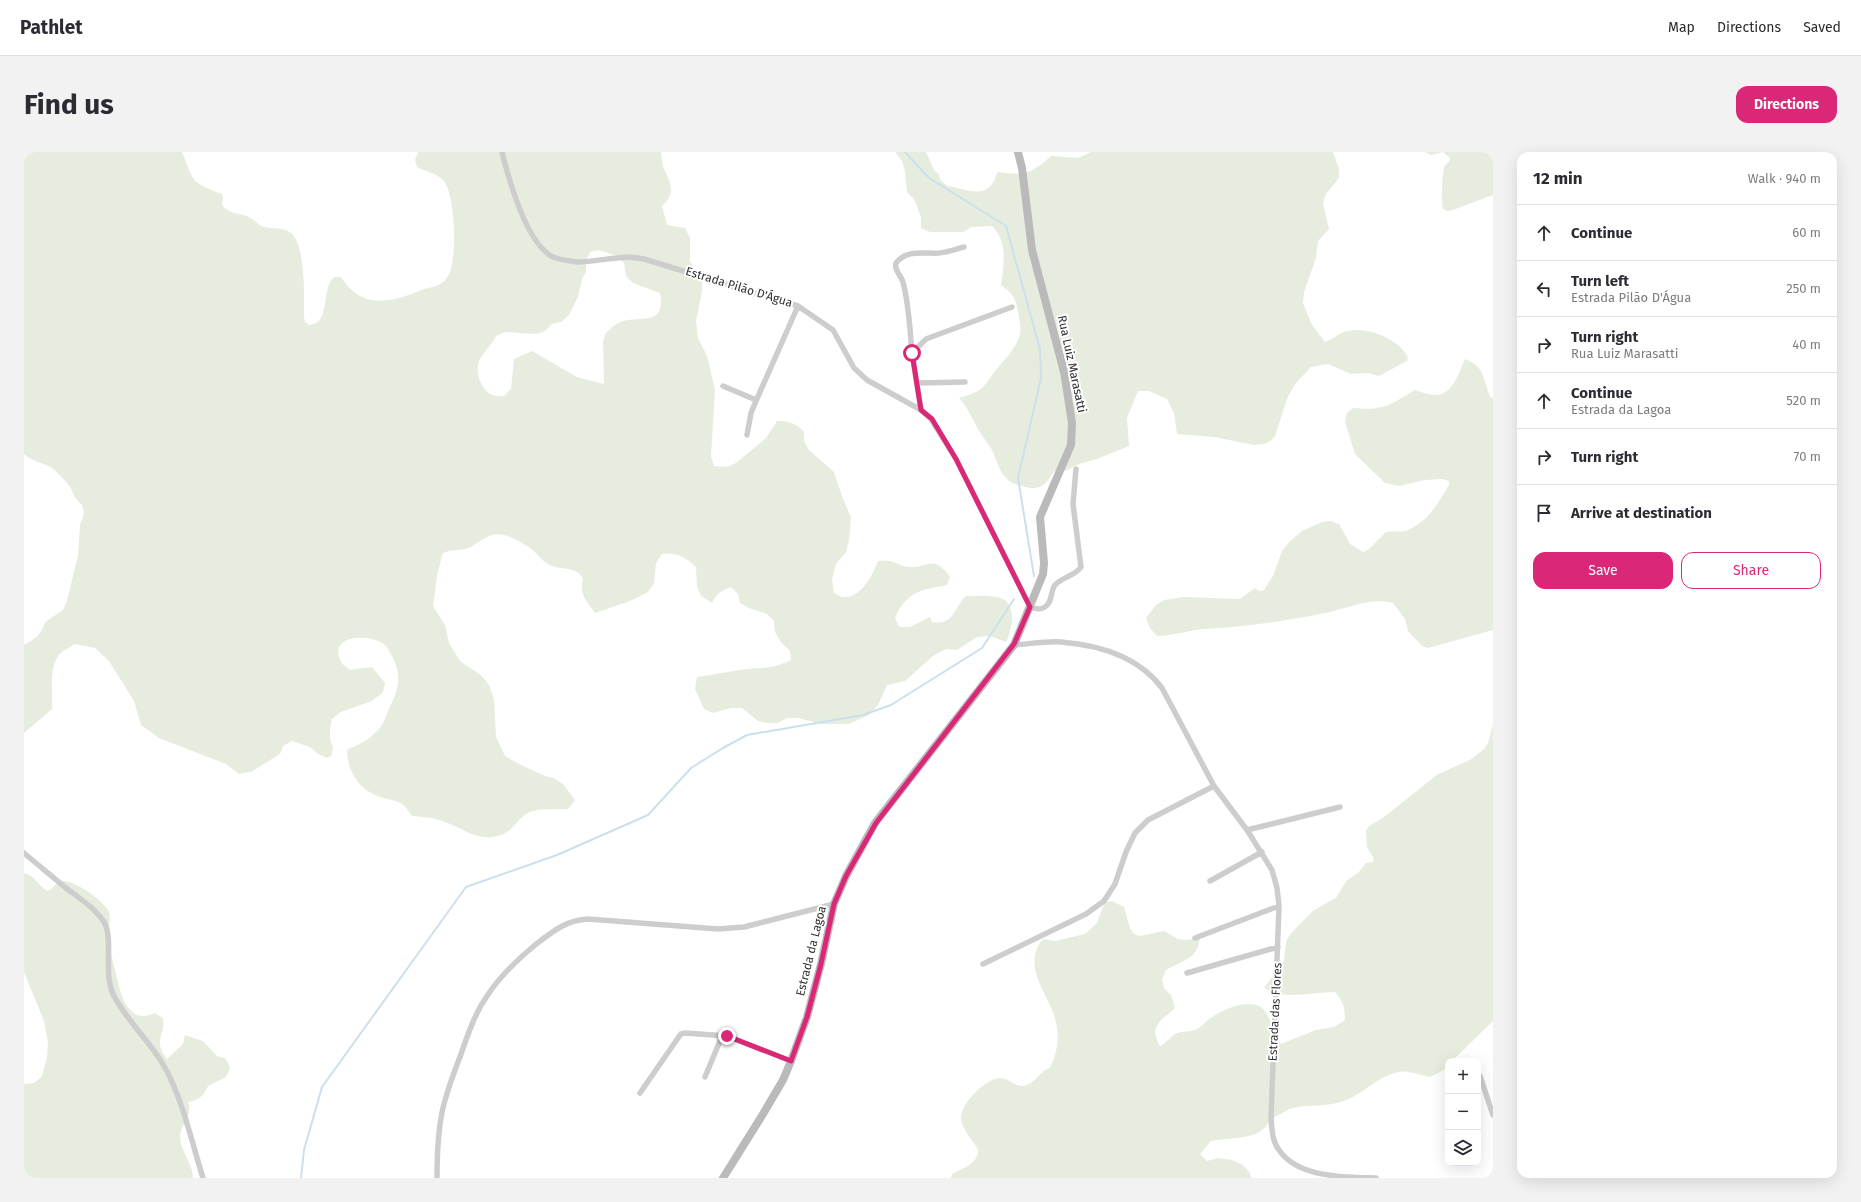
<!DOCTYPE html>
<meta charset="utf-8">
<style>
:root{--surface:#fff;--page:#f2f2f3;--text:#2b2b33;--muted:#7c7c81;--line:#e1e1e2;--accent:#db2777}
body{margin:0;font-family:"Fira Sans",sans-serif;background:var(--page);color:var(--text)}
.controls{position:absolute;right:12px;bottom:12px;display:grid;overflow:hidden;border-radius:8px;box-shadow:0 4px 16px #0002}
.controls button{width:36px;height:36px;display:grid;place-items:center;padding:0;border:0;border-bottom:1px solid var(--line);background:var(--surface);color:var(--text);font:20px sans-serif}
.stop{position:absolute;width:12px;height:12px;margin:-9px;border:3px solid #db2777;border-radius:50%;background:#fff}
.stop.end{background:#db2777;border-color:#fff;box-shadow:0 1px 4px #0008}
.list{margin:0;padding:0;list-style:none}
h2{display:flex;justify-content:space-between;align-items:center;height:52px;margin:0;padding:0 16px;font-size:17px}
h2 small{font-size:13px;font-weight:400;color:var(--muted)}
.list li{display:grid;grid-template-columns:26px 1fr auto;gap:12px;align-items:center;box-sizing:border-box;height:56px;padding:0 16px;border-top:1px solid var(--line)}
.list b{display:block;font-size:15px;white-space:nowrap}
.list p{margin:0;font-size:13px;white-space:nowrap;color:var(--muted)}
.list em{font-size:13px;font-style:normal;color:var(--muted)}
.actions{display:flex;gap:8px;padding:12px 16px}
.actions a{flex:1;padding:9px 0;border:1px solid var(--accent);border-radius:12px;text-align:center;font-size:14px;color:var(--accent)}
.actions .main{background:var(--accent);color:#fff}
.icon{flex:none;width:22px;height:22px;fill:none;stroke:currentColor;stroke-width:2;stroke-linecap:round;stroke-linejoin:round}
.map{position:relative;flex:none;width:1469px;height:1026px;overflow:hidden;border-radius:12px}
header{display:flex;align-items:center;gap:24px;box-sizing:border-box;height:56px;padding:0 20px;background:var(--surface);border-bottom:1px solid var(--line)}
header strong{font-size:19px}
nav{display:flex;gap:22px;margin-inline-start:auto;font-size:14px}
.intro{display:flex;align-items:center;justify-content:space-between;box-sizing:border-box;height:96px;padding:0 24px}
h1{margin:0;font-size:28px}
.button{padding:10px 18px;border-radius:12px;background:var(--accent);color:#fff;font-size:14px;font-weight:700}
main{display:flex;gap:24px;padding:0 24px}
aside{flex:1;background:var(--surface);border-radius:12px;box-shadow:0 4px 16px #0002}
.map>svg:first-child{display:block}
</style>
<header>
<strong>Pathlet</strong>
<nav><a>Map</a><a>Directions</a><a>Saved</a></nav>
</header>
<div class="intro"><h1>Find us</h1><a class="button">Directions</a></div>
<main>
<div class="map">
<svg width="1469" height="1026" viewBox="0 0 1469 1026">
<rect width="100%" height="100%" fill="#fff"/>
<path fill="#e6edde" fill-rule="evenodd" d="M 0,0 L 158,0 C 170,30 166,30 198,42 L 199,45 L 198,53 C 208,64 214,60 225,65 C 230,67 235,74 240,75 C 250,77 259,75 267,81 C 282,93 280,147 280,165 L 281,170 L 285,173 C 308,171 296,138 310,125 L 317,125 C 337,157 366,151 395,139 C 406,134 417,136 424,124 C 434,109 431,42 420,29 C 413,21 402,20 393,15 L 391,8 L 394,0 L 637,0 C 638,6 638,14 641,19 C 648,34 651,42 638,54 L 643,73 L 661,76 L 666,86 L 666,109 L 678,129 L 678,140 L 672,169 L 674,186 L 683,204 L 691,238 L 687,304 L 690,314 L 703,315 L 712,311 L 742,286 L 753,269 C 764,269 773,271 780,280 L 780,289 L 785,298 L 810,320 L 819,347 L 827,365 L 825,389 L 822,400 L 812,412 L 808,427 L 810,441 C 813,442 816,445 819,445 C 837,447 849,422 854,409 C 871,406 874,415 887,415 C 895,416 905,410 912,412 C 917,414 923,420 926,425 L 923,433 C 897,438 883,439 871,466 L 875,475 L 886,475 L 906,465 L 908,470 C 931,474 930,454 942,444 C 952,444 966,443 976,446 C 994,451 988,478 982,490 L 966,484 L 953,485 L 933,498 L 922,497 L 909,504 L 881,529 L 863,533 L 854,553 L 845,563 L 825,572 L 797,572 L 774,566 L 763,566 L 754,571 L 743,571 L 734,569 L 718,556 L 707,556 L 689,561 L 680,557 L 671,537 L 673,525 C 688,523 702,520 716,518 C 738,515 746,518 767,508 L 766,499 L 757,490 L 751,480 L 750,469 L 743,462 L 725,456 L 716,451 L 714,442 L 707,435 C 698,438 692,442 688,451 L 677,444 L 673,435 L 672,415 C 662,405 651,400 638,402 L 632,411 L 630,431 L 624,440 L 606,449 L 571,461 C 562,448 555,443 559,427 C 553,413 535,419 524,412 C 517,408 512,400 506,396 C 496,389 477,378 465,384 C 458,387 452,393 444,396 C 436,399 424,397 418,402 C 417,412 414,416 413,425 C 411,434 411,444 409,454 L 421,473 L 425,491 L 436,509 L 458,524 L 465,533 L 470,547 L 472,585 L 481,604 L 497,613 L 521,624 L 530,626 L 539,632 L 551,648 L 544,657 C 532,658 512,655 502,662 C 490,671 489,681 470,685 C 451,688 435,674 418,669 C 409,665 398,665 388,664 C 385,660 382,655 378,652 C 369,647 360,647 351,643 C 333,635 323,617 323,598 C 333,593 345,588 352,580 C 359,574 361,567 364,559 C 374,539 379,525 368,504 C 366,501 364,496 362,494 C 351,482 308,481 315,505 C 317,512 321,514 326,518 L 348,515 L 361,531 L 359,540 L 348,549 L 317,560 L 308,567 L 306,576 L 306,587 L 309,596 L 307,604 L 303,606 L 294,602 L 286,595 L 268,589 L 259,594 L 256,602 L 227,620 L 215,622 L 202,612 L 135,586 L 117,573 L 110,549 L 85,509 L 71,496 L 51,492 C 47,495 41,497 37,501 C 24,512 29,541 28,557 L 0,581 L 0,493 C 11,487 18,482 21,470 L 39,458 L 43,449 L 54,403 L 56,373 L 60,361 L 58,353 C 50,346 51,344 46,335 C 42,329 34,321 28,316 C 19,310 8,310 0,302 ZM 575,98 L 593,104 L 600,111 L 602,124 L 609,131 L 636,141 C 642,173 620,164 599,169 C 592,171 586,177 581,182 L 579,191 L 580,232 L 553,225 L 508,199 L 490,207 L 487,237 L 480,244 C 476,244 471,244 468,243 C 456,237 450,219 456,207 C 461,198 468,193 472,184 L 481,180 L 512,182 L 521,179 L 528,172 L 537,170 L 545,163 L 554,145 L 558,127 L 562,120 L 562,109 L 566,100 Z
M 871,0 L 902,0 L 910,18 L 915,22 L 916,27 L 923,34 C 938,35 957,47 968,32 C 971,28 971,24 974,20 C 1001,24 1007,22 1027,4 L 1054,6 L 1067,0 L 1309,0 L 1315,17 L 1315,26 L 1302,42 L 1299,51 L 1305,77 L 1294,89 L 1292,106 L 1280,140 L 1279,151 L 1288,173 L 1301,190 C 1309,188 1314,181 1323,179 C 1343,174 1375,187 1384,205 L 1383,209 L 1355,224 L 1343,221 L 1327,222 L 1304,212 L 1287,215 L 1271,232 L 1263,247 L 1251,284 L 1246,289 L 1240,292 L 1230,293 L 1190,285 L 1153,282 L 1150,261 L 1143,247 L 1125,239 L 1114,239 L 1103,266 L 1105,294 L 1073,307 L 1055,312 L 1037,321 L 1030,319 C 1021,335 1015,339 998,334 C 993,333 988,331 984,328 C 975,321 973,308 968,298 C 964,291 958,284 954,277 C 948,266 944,256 935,246 C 964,238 959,233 976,213 C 984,204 993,194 996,182 C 998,175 993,153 990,146 C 987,140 982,137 977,133 C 980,112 984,90 968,74 L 948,75 L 939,80 L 906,80 L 897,76 L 897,65 L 890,47 L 883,40 L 881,20 L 878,9 Z
M 1401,0 L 1469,0 L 1469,43 L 1429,58 L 1423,59 L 1419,57 C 1417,51 1418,23 1420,16 C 1421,11 1426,11 1426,6 L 1419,0 L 1407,3 Z
M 1441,207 C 1461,215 1459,226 1466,245 L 1469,246 L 1469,478 L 1404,496 L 1398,494 L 1384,479 L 1381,467 L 1369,451 C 1345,445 1324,457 1301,461 C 1261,469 1221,475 1181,477 C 1164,478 1149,484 1133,484 L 1126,476 L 1122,466 L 1132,453 L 1140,448 L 1159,445 L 1216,447 L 1231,436 L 1235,439 L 1239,439 L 1249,424 L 1258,399 L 1266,389 L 1278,379 L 1298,370 L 1307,369 L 1315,372 L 1326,392 L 1339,400 L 1344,398 L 1362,380 C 1368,379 1376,380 1381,379 C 1403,372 1414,351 1425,333 L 1425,329 L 1418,327 L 1401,328 L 1375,334 L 1361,331 L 1331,302 L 1321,270 L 1323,261 L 1329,256 C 1361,259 1365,253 1391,238 C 1397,240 1403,242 1410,243 C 1429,244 1435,220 1441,207 Z
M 1469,572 L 1469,869 L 1428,909 L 1424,909 L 1424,914 L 1420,918 L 1406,925 C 1399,924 1392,921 1385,920 C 1361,916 1341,942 1320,949 C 1302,956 1284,951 1266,957 C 1260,960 1252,964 1247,968 C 1244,971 1241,976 1237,979 C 1225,987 1202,986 1187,989 L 1176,1002 L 1183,1009 L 1194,1006 L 1208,1008 L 1219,1013 L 1226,1021 L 1227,1026 L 927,1026 L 928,1022 C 938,1017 956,1011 954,997 C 948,988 937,976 937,965 C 938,950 962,926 977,926 C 985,926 991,935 999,934 C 1012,932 1016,918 1026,916 C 1034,899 1036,884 1031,866 C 1023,839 997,814 1019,787 L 1031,789 L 1061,782 L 1073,771 L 1079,754 L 1083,750 L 1088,749 L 1100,755 L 1106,776 L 1110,782 L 1116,784 L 1140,779 L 1154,787 L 1161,788 L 1176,786 C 1173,808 1159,808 1142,818 L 1138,827 L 1140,836 L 1147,843 L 1151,856 C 1137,869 1124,874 1136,894 C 1142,891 1147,884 1153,881 C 1158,879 1165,880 1171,878 C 1178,875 1182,869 1188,865 C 1200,857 1223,847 1237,855 C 1245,861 1252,883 1257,892 L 1292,878 L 1310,875 L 1321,868 C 1321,855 1319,849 1311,840 C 1286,840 1262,849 1240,836 L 1260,809 L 1262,789 L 1268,780 L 1290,758 L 1312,746 L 1323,728 L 1334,721 L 1342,711 L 1349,710 L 1350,707 L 1343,695 L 1342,679 L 1345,674 L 1360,665 L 1414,622 L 1446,608 L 1460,597 L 1464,591 Z
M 0,721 C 10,723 14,733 23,739 C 30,737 32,729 41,729 C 52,730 81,749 85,760 C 88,771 82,777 82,787 C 83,794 88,803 89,810 C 95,831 99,876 131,861 L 139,866 C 142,884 128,888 143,907 L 159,892 L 161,883 L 179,889 L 193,904 L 202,907 L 206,916 L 202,925 L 184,934 C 180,944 175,948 164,950 C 170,964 155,973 156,986 C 157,1000 169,1012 169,1026 L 0,1026 L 0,932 L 10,931 L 18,924 L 23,906 L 24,891 L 20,869 L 0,820 Z"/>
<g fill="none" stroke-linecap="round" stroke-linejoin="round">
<path stroke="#cbe0ed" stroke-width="2" d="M 881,0 L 905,26 L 982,74 L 1016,197 L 1017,226 L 994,326 L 1010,424
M 277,1026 L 280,998 L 298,935 L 442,735 L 533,703 L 624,663 L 667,616 L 699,596 L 723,583 L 839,563 L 867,553 L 958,496 L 990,447"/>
<path stroke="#cdcdcd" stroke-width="5.5" d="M 478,0 C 485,28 502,91 529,105 C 537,108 545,109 553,110 C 576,110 597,102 620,107 L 774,154 L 809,178 L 830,216 L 843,228 L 897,258 L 907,267 L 932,307 L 1006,455 C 1012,457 1016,458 1021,455 C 1029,450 1026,439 1031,433 C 1038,425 1051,424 1057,415 L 1049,352 L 1052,317
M 888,201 C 886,178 885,153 879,130 C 877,124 870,118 872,111 C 883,97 899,102 915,101 C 924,100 932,97 940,95
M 894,231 L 941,230
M 699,234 L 732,248
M 897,258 L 888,201 L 902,187 L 988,155
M 723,283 L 727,261 L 732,249 L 774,154
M 990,493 C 1005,492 1022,489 1037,490 C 1075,493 1114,504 1138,536 L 1190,634 L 1223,678 L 1248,718 L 1253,736 L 1255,754 L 1247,966 C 1248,977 1248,989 1255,998 C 1274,1026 1320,1025 1352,1026
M 1223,678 L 1316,655
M 0,701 C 14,713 28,724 42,736 C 55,746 71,756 80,770 C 90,787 79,820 89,842 C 101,867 126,889 140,914 C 158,945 168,991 179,1026
M 1186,729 L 1238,700
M 1171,786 L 1255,754
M 959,812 L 1062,762 L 1080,749 L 1091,732 L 1102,700 L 1111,681 L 1124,668 L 1190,634
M 1163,821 L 1254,795
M 1456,924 L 1469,963
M 681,925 L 698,884
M 616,941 L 654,886 L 657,882 L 661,881 L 703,884 L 767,909
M 413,1026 C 413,1000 414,969 422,945 C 426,930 432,916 437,902 C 444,882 451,861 463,844 C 476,824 493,808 511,793 C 528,780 542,768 564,767 L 694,777 L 720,775 L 810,752"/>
<path stroke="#bababa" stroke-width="8" d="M 699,1026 L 739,962 L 759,928 L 767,909 L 783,865 L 797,812 L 810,752 L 822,724 L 851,671 L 990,493 L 1019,422 L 1020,411 L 1016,365 L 1047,293 L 1048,271 L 1040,220 L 1008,98 L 998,16 L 994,0"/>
</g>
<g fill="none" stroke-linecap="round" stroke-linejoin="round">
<path stroke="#db2777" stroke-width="5" d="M 703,884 L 767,909 L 783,865 L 797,812 L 810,752 L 822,724 L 852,671 L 990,492 L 1006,455 L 932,307 L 908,267 L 897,258 L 888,201"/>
</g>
<g text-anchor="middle" stroke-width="4" stroke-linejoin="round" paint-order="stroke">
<g font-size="12" fill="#303030" stroke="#fff">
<text transform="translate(715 135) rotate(17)" y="4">Estrada Pilão D'Água</text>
<text transform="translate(1048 212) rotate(78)" y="4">Rua Luiz Marasatti</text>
<text transform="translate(787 799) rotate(-76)" y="4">Estrada da Lagoa</text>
<text transform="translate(1251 860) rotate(-87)" y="4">Estrada das Flores</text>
</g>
</g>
</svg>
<div class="controls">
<button>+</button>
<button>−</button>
<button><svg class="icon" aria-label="layers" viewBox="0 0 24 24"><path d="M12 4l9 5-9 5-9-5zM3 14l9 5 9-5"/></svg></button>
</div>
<div class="stop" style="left:888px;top:201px"></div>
<div class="stop end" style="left:703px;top:884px"></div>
</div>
<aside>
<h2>12 min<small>Walk · 940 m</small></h2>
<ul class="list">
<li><svg class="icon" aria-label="ahead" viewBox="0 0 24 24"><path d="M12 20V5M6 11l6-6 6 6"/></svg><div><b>Continue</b></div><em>60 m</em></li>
<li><svg class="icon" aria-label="left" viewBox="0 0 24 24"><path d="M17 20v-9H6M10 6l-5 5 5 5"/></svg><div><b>Turn left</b><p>Estrada Pilão D'Água</p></div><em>250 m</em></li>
<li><svg class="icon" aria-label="right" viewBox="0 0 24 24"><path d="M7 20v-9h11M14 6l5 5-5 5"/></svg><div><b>Turn right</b><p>Rua Luiz Marasatti</p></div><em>40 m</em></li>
<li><svg class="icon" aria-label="ahead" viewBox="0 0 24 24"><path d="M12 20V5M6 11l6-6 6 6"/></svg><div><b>Continue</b><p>Estrada da Lagoa</p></div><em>520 m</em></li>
<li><svg class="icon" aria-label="right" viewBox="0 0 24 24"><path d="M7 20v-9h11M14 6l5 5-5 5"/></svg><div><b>Turn right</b></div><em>70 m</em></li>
<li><svg class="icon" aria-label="arrive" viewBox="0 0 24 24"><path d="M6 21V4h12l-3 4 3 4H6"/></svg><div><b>Arrive at destination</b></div></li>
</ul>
<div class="actions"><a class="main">Save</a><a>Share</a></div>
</aside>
</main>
